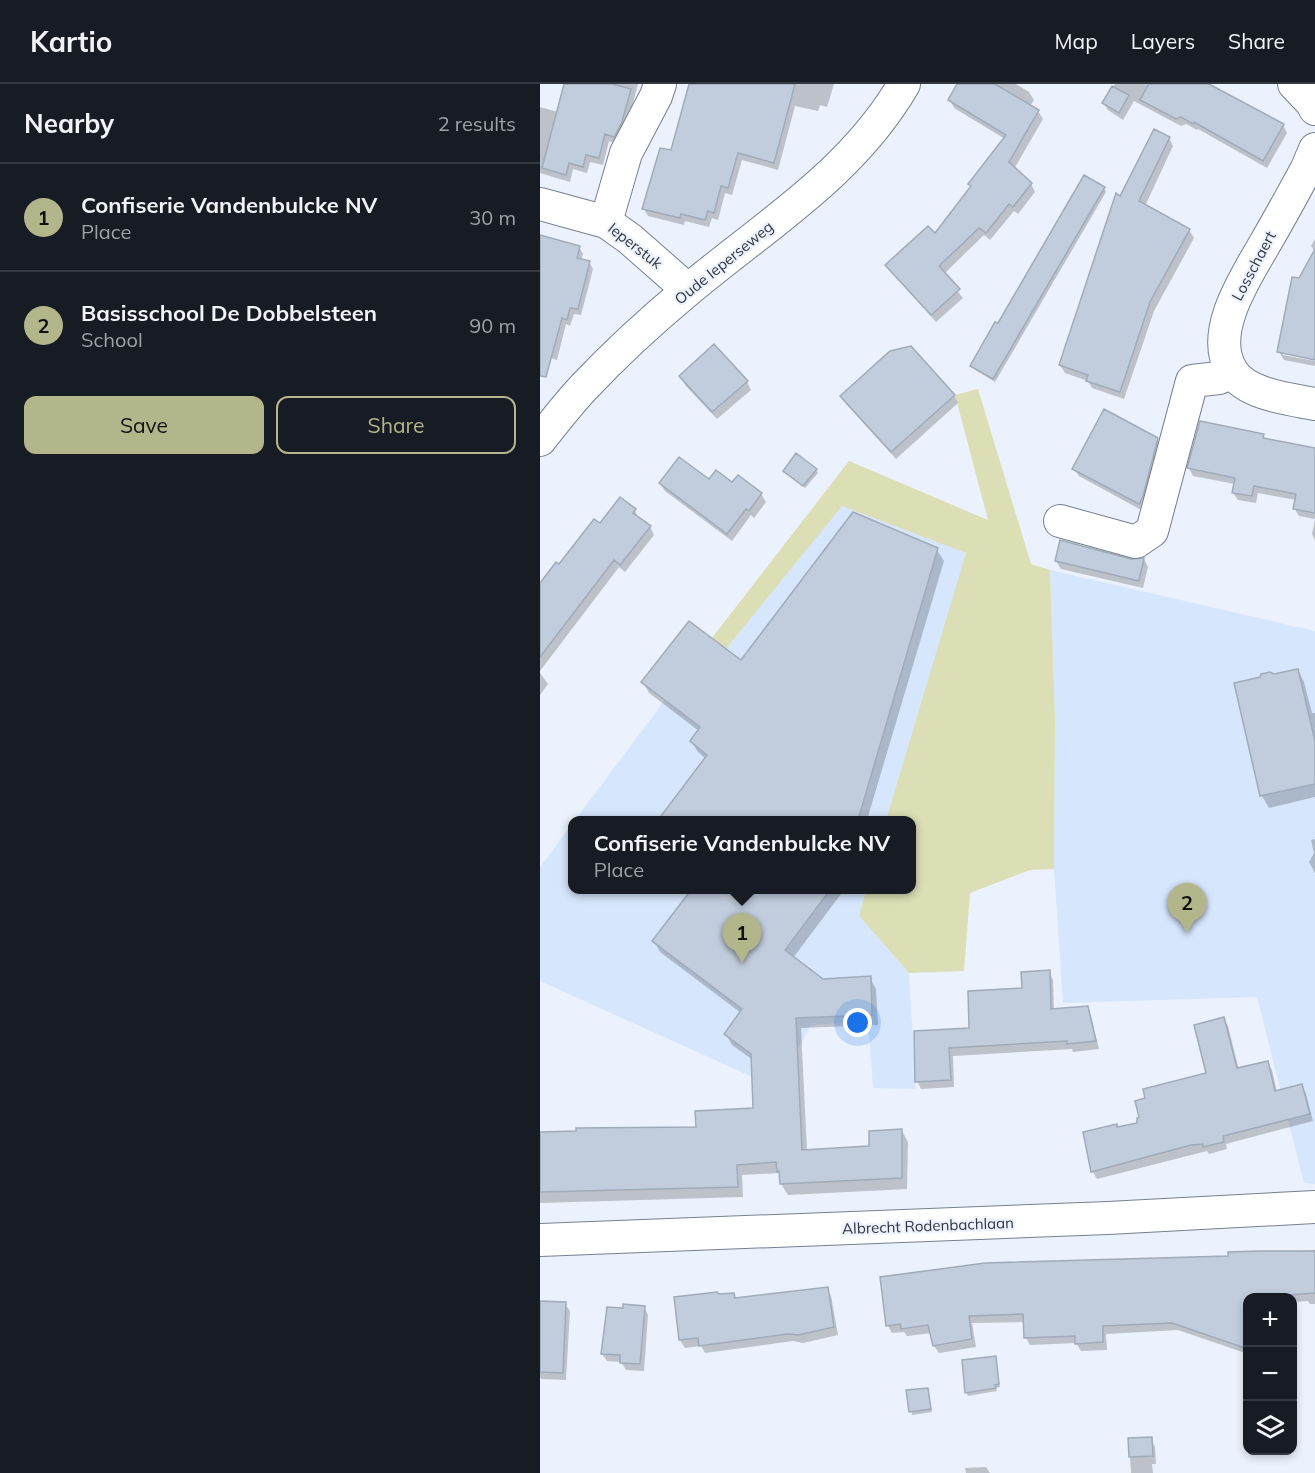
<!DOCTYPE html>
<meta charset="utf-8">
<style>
:root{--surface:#171b24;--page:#20242c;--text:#f1f3f6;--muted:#9ea1a6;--line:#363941;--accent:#b3b58a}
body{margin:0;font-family:Mulish,sans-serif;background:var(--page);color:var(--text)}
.controls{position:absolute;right:18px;bottom:18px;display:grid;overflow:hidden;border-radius:12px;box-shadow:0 3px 9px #0003}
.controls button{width:54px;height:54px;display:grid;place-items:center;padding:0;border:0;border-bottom:2px solid var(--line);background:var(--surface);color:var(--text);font:30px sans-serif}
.you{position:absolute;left:318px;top:939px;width:21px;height:21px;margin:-15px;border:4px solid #fff;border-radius:50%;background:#1a73e8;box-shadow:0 0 0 9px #1a73e833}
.badge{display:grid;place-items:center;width:39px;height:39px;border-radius:50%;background:var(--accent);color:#111;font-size:20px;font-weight:700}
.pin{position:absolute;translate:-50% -50px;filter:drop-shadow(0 2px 3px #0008)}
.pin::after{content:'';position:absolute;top:32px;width:21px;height:18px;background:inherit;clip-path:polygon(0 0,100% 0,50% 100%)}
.popup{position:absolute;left:28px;top:732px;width:348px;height:78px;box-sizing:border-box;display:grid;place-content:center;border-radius:12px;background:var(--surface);filter:drop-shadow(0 2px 4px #0005);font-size:20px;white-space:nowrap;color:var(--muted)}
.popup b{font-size:22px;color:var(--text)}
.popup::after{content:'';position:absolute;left:50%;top:100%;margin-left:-12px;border:12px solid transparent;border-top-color:var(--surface)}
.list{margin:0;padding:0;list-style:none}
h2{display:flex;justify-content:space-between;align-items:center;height:78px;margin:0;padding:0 24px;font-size:26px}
h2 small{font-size:20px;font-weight:400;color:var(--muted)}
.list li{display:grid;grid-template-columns:39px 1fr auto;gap:18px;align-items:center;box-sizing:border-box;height:108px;padding:0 24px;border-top:2px solid var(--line)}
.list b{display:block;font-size:22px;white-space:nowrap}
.list p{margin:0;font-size:20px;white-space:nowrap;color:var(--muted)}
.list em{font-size:20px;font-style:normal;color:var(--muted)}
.actions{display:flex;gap:12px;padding:18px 24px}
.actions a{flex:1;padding:14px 0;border:2px solid var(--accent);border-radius:12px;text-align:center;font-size:21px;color:var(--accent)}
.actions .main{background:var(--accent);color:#111}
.icon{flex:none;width:33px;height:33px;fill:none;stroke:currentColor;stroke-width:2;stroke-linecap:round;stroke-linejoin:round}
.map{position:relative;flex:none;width:775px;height:1389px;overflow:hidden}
header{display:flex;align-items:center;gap:36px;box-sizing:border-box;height:84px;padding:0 30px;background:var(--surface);border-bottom:2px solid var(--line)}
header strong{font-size:28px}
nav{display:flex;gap:33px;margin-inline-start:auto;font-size:21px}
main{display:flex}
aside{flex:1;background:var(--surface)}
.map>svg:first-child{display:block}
</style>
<header>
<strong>Kartio</strong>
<nav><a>Map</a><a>Layers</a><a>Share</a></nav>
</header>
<main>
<aside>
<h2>Nearby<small>2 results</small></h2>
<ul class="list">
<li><span class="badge">1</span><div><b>Confiserie Vandenbulcke NV</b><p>Place</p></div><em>30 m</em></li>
<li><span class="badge">2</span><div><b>Basisschool De Dobbelsteen</b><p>School</p></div><em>90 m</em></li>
</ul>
<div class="actions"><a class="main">Save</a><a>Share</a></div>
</aside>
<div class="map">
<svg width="775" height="1389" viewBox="0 0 775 1389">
<rect width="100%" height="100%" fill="#ebf2fd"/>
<path fill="#d6e6fd" d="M 302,421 L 427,469 L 346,736 L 35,736 L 161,568 L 177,576 Z
M 510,486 L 775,547 L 775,1100 L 764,1099 L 717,913 L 523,919 L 514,785 L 515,635 Z
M 32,740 L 32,806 L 326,806 L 319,832 L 369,889 L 376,1005 L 333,1004 L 328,937 L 271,941 L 237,1004 L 0,897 L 0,783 Z"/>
<path fill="#dcdfb5" d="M 438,305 L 491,480 L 510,486 L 515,635 L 514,785 L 490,786 L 430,809 L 424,887 L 369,889 L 319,832 L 326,806 L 372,806 L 372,736 L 346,736 L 426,469 L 302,422 L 177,576 L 161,568 L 309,377 L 448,436 L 415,311 Z"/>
<path fill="#0003" d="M 25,0 L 98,0 L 86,46 L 78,60 L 69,57 L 63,81 L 50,78 L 47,89 L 33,85 L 30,98 L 0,89 L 0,23 L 18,28 Z
M 202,0 L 294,0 L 287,23 L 280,21 L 278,27 L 255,22 L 238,86 L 202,76 L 192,111 L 185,109 L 178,136 L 172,134 L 169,143 L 145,137 L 144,141 L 108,132 L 104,125 L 132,68 Z
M 419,0 L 476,0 L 489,8 L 494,16 L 490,22 L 498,27 L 503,35 L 474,85 L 491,100 L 495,108 L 478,130 L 474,127 L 450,156 L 444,151 L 404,190 L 423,214 L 396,238 L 352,189 L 347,181 L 396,152 L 432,104 L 430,100 L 465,55 L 414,24 L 410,16 Z
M 575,0 L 668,0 L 743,41 L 747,49 L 727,84 L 658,45 L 657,46 L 646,40 L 641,42 L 594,17 L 583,36 L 568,26 L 563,19 Z
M 629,54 L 633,62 L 605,122 L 649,146 L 654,154 L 614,227 L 584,315 L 552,304 L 548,297 L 525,289 L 520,281 Z
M 564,104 L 566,108 L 455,298 L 434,285 L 432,282 Z
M 0,153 L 39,163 L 43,170 L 41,176 L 49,178 L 53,185 L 41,231 L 34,230 L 30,242 L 26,240 L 17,276 L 4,272 L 0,286 Z
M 775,155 L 775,168 L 771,162 Z
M 775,168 L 775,274 L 743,268 L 743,271 L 775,277 L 775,282 L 744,276 L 739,268 L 759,196 Z
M 141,293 L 207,298 L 211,306 L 177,335 L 145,301 Z
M 414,311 L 418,319 L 356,375 L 306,320 L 302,312 Z
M 723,351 L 726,356 L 775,366 L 775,456 L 772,450 L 775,435 L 759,432 L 754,424 L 756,416 L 718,409 L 716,419 L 698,416 L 693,409 L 695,400 L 653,392 L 649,384 Z
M 617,355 L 622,363 L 603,427 L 539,392 L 534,385 Z
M 276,386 L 278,389 L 265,404 L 245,387 Z
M 198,393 L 221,410 L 226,418 L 214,434 L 211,431 L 192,457 L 125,407 L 120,399 L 169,397 L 192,401 Z
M 95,426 L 98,435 L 110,443 L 114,451 L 85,488 L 79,483 L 0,587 L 0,502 L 60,441 Z
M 397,466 L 404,477 L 327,736 L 120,736 L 166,675 L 158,668 L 151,657 L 159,647 L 109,609 L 103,598 L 202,578 Z
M 604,475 L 608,483 L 603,504 L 521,485 L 516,477 Z
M 758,586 L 764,598 L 772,629 L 775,629 L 775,713 L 729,724 L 722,712 L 696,600 Z
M 0,589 L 8,600 L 0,611 Z
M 775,755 L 775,789 L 769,778 L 774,769 L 771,756 Z
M 153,806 L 313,806 L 310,810 L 304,806 L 253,874 L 282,896 L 330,894 L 336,905 L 338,941 L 261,944 L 267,1067 L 331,1064 L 362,1047 L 368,1058 L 367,1105 L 248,1111 L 241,1100 L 239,1089 L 202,1091 L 203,1113 L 0,1119 L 0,1049 L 157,1045 L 215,1026 L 213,976 L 192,961 L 186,950 L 201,929 L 120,868 L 114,857 Z
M 509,888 L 513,896 L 514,926 L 547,924 L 551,932 L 559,965 L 533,968 L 532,965 L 413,972 L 414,1003 L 381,1005 L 377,997 L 375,948 L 430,945 Z
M 684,935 L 688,942 L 699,986 L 727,979 L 732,986 L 737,1008 L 762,1002 L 766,1010 L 773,1037 L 686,1060 L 687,1065 L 669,1070 L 667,1067 L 557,1095 L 553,1088 L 545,1049 L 599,1041 L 668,990 Z
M 775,1166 L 775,1220 L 770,1220 L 768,1217 L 752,1218 L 752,1214 L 708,1214 L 708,1270 L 638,1246 L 566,1250 L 567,1266 L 541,1267 L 536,1259 L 490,1261 L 486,1254 L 485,1238 L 432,1239 L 436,1263 L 399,1269 L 394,1262 L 392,1249 L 367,1252 L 364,1248 L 352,1249 L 348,1242 L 690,1174 L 690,1170 Z
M 287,1204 L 291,1212 L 298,1251 L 263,1259 L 253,1257 L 165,1269 L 161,1262 L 145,1264 L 140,1256 L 193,1210 L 196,1215 Z
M 0,1219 L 25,1220 L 30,1227 L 26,1296 L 1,1295 L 0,1293 Z
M 104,1223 L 108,1231 L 104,1287 L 86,1286 L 81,1278 L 67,1277 L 62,1270 Z
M 455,1274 L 460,1303 L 456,1304 L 457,1307 L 428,1312 L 426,1308 Z
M 388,1305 L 392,1328 L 372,1331 L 368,1308 Z
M 589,1355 L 611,1355 L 615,1363 L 616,1380 L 612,1380 L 613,1389 L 591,1389 Z
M 446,1383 L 450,1389 L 426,1389 L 425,1384 Z"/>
<path fill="#c1cddd" stroke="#a0abba" stroke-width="1.5" d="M 24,0 L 72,0 L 91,5 L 82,38 L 74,53 L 65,50 L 59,74 L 46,71 L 43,83 L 29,79 L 26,91 L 2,84 Z
M 149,0 L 255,0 L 234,79 L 198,69 L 188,104 L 181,102 L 174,129 L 168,127 L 165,136 L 141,130 L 140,134 L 102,125 L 120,64 L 131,66 Z
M 417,0 L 455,0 L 499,26 L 469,78 L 492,99 L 473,123 L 469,120 L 446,149 L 439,144 L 399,182 L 420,205 L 391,231 L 345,181 L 388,142 L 395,149 L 431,102 L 428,100 L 466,51 L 408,16 Z
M 609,0 L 669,0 L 744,40 L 723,77 L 654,38 L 653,40 L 641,33 L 636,35 L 600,16 Z
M 572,2 L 589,11 L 579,29 L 562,19 Z
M 614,45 L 630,53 L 599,117 L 650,145 L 610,218 L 580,308 L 546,297 L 548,291 L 519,281 L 576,109 L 580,112 Z
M 544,91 L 565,103 L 453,295 L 430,282 L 455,238 L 458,239 Z
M 0,151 L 40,162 L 37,174 L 50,177 L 38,225 L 30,224 L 27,236 L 22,234 L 6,293 L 0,292 Z
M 775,165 L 775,276 L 737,268 L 752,193 L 759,194 Z
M 174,260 L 208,297 L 172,328 L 139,292 Z
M 371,262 L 415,311 L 351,368 L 300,312 L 350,267 Z
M 564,325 L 618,354 L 603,412 L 599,420 L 532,385 Z
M 660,337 L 724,350 L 723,354 L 775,364 L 775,429 L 753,425 L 756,410 L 714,402 L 712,412 L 692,409 L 695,394 L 647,384 Z
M 256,369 L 277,385 L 263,402 L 243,387 Z
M 139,373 L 169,395 L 176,386 L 192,398 L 198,391 L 222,409 L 209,427 L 206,425 L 187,450 L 119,399 Z
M 80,413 L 96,425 L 93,429 L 111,442 L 80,481 L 74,476 L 0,573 L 0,499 L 16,478 L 19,480 L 54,435 L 60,439 Z
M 313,428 L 398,464 L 318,736 L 118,736 L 167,671 L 150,657 L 160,643 L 101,598 L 149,537 L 201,576 Z
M 520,456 L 591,475 L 604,474 L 599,497 L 515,477 Z
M 758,585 L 775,657 L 775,700 L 720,712 L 694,599 L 720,593 L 721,590 L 730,588 L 734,590 Z
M 151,806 L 290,806 L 245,866 L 283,895 L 331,892 L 332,931 L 256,934 L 262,1066 L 329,1062 L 329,1047 L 362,1045 L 362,1094 L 240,1100 L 239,1087 L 237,1088 L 236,1078 L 197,1081 L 198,1103 L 0,1108 L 0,1048 L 36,1047 L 36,1044 L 156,1043 L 155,1027 L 213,1024 L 211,970 L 184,950 L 202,925 L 112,857 Z
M 510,886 L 511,925 L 548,922 L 556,957 L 527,960 L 527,957 L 409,964 L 411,996 L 375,998 L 374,947 L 429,944 L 428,907 L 482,904 L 481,888 Z
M 684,933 L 697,984 L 728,977 L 735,1007 L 762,1000 L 770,1030 L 683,1052 L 684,1058 L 663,1063 L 663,1060 L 651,1061 L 551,1088 L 543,1048 L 577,1040 L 577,1043 L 597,1039 L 597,1034 L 599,1033 L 595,1017 L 605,1014 L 603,1005 L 666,989 L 654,941 Z
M 721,1167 L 775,1167 L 775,1209 L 708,1214 L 708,1265 L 632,1239 L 563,1242 L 563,1258 L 535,1260 L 535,1252 L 484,1254 L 483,1230 L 429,1232 L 432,1255 L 393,1262 L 388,1241 L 361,1245 L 360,1240 L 346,1242 L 340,1193 L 445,1179 L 688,1172 L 688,1168 Z
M 288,1203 L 294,1243 L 258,1251 L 247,1250 L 159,1262 L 158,1254 L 139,1256 L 134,1213 L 177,1208 L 179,1210 L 194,1209 L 195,1214 Z
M 0,1217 L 26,1218 L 23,1289 L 0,1288 Z
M 83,1220 L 105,1222 L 100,1280 L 80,1279 L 80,1271 L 61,1270 L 67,1223 L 83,1224 Z
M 456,1272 L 459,1300 L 455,1301 L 456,1304 L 425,1309 L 422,1276 Z
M 388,1304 L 391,1325 L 369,1328 L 366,1306 Z
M 612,1353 L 613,1372 L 589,1373 L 588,1354 Z"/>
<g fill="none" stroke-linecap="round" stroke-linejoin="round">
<g stroke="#75808f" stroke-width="34">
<path id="minor" d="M 754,0 L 772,19 L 775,25
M 775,65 L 767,84 C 754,108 741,132 727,156 C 708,190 667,248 692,287 C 706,311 751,315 775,320
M 0,120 L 66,138 L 90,155 L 148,206
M 66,138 L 86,69 L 116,12 L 120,0
M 0,356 C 14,338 28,320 44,303 C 76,269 111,237 147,207 C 224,142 312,90 364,0
M 520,437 L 596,458 L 612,447 L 652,297 L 679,294 L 692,288
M 0,1156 L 568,1134 L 775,1123"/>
</g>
<use href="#minor" stroke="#fff" stroke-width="32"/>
</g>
<g text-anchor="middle" stroke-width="4.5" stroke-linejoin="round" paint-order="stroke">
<g font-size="15" fill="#31353c" stroke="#ebf2fd">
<text transform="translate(95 162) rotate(38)" y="5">Ieperstuk</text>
<text transform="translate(184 179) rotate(-39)" y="5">Oude Ieperseweg</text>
<text transform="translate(714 182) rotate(-62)" y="5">Losschaert</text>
<text transform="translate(388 1142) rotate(-2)" y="5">Albrecht Rodenbachlaan</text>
</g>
</g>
</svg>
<div class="controls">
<button>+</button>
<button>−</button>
<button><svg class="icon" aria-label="layers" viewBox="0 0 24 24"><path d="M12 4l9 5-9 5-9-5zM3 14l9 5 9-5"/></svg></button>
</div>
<div class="you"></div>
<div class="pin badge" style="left:202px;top:879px">1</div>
<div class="popup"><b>Confiserie Vandenbulcke NV</b>Place</div>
<div class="pin badge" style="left:647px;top:849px">2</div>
</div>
</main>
